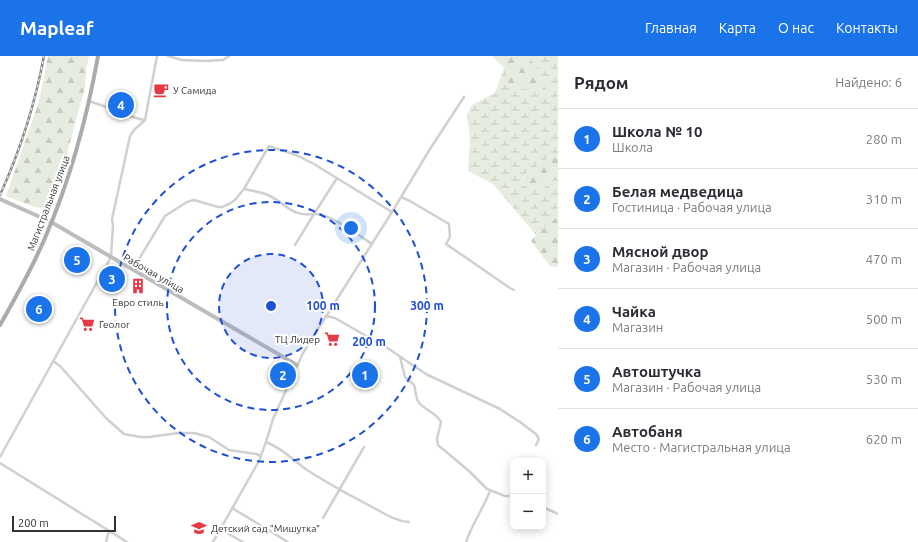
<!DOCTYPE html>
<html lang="ru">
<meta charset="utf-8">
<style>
:root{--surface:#fff;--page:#f2f2f3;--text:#2b2b33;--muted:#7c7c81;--line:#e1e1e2;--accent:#1a73e8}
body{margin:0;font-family:Ubuntu,sans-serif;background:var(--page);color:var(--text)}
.controls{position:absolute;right:12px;bottom:12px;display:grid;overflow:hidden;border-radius:8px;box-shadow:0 2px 10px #0003}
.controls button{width:36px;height:36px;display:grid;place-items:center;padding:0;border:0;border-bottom:1px solid var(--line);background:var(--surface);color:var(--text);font:20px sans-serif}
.scale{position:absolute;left:12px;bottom:10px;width:104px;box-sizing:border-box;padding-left:4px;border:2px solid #333;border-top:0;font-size:11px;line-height:14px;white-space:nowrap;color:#333;-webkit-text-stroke:3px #fff;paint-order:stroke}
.you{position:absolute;left:351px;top:172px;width:14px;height:14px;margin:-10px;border:3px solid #fff;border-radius:50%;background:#1a73e8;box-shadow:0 0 0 6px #1a73e833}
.badge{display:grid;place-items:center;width:26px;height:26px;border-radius:50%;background:var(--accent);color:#fff;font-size:13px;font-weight:700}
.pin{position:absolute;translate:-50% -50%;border:2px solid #fff;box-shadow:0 1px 4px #0006}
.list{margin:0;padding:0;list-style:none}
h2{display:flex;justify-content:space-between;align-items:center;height:52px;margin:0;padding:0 16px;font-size:17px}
h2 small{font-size:13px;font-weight:400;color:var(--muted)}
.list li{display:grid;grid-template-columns:26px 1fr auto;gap:12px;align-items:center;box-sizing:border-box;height:60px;padding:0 16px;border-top:1px solid var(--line)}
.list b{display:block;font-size:15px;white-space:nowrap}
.list p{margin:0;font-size:13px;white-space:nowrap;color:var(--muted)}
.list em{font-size:13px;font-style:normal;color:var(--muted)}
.map{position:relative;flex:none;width:558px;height:486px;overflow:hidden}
header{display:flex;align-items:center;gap:24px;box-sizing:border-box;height:56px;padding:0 20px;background:var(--accent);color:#fff}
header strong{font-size:19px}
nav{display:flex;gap:22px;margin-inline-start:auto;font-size:14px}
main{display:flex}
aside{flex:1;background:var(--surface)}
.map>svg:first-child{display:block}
</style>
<header>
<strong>Mapleaf</strong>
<nav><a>Главная</a><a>Карта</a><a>О нас</a><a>Контакты</a></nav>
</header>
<main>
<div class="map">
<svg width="558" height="486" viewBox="0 0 558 486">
<defs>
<pattern id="forest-firs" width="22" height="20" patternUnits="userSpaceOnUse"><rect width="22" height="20" fill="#e6ecdf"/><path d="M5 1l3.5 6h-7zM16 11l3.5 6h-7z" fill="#c6cbc0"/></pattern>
<pattern id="wetland-marsh" width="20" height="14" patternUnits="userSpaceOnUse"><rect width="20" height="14" fill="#e6ecdf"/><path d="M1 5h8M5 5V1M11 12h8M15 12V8" fill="none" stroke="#c6cbc0"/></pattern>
</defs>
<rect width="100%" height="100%" fill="#fff"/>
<path fill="url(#forest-firs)" d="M 48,0 L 89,0 L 86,14 L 85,31 L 55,142 C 46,156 37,152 24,147 C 18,145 12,142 6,140 L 33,63 L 40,41 Z
M 497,0 L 526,0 L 536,9 L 539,20 L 547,27 L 558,28 L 558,34 C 549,31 547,34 539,34 C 528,34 517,32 507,28 L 505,25 L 507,12 Z
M 550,101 L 558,101 L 558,122 L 540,134 L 535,134 L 524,130 L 521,126 C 526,115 540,108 550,101 Z
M 558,160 L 558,211 L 550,210 L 531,185 L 536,179 Z"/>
<path fill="url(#wetland-marsh)" d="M 492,0 L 497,0 L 507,12 L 505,25 L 507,28 C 517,32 528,34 539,34 C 548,34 549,31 558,34 L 558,101 L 550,101 L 527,117 L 523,121 L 521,126 L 524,130 L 535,134 L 540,134 L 558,122 L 558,160 L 536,179 L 493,128 L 468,115 L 470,83 L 467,59 L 472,49 L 495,37 L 504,12 Z
M 526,0 L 558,0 L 558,28 L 547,27 L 539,20 L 536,9 Z"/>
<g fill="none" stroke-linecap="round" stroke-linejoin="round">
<path stroke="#d0d0d0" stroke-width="2.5" d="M 168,0 L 182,4 L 204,5 L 223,4 L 229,0
M 89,45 L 109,52 L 117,57 L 144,64
M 244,133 C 252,135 261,136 268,139 C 287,148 291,161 314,158 L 337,122
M 401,141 L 410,145 L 449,168 L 450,181 L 446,188 L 510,232 L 514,234
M 295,189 L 314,158 C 330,157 358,179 372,188
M 133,213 L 165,160 L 187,146 L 194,144 L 218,151 L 222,151 L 229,148 L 235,144 L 244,133 L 269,90 L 296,99 L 314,108 L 392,156
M 326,260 L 335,262 L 361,277 L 386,291 L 426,318 L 500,353 L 520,366 L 536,378 L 539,383 L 536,389
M 400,301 L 405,321 L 414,329 C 416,334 415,340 418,345 C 423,354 436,356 441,366 L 437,383 L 438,389 L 469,415 L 487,433 L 505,440 L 513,440
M 53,305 L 60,310 L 98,353 L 107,363 L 124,378 L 140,381 L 149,381 L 178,377 L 194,377 L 209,381 L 229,394 L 256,398 L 261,400
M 266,386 C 282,392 293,404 307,414 C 329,428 351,440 374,452 C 385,458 396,465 409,466
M 0,401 L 111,201 L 113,169 L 112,163 L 130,80 L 134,74 L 145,64 L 157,0
M 0,407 L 127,486
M 543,451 L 558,458
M 232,452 L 288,486
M 323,462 L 364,391
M 220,473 L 243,486
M 106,486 L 109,475
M 213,486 L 259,405 L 266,386 L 273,363 L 303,297 L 392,156 L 430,93 L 464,41
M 466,486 C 472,468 483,453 490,435"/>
<path stroke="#bdbdbd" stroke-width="4" d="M 0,143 L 51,166 L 297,309"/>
<path stroke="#ababab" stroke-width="4" d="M 0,269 C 16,241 32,212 45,182 C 70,124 87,62 98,0"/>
<g stroke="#888" stroke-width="2.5">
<path id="rail" d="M 0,139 C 20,95 35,48 44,0"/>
</g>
<use href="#rail" stroke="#fff" stroke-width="1" stroke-dasharray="3" stroke-linecap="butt"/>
</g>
<circle cx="271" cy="250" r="52" fill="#1d4ed8" fill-opacity=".12"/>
<g fill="none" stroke="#1d4ed8" stroke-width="2" stroke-dasharray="7 5">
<circle cx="271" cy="250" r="52"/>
<circle cx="271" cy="250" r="104"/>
<circle cx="271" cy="250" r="156"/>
</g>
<defs>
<g id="cafe-bare" transform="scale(1.2)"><path d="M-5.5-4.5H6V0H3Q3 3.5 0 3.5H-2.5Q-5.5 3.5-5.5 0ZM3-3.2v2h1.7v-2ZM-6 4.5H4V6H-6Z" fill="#e63946" stroke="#fff" stroke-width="2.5" paint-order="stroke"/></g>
<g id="building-bare" transform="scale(1.2)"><path d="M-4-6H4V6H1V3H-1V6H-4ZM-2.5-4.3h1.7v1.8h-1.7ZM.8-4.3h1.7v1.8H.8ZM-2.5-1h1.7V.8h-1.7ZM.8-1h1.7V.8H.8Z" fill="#e63946" stroke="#fff" stroke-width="2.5" paint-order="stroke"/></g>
<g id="supermarket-bare" transform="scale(1.2)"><path d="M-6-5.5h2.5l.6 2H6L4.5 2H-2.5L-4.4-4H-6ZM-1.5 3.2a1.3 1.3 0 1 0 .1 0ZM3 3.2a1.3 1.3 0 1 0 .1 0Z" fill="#e63946" stroke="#fff" stroke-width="2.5" paint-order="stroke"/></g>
<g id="school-bare" transform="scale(1.2)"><path d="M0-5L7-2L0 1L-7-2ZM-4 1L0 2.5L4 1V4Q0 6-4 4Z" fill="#e63946" stroke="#fff" stroke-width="2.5" paint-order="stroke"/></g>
</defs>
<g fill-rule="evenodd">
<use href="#cafe-bare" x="161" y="34"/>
<use href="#building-bare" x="138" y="230"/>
<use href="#supermarket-bare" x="87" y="268"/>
<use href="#supermarket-bare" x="332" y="283"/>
<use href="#school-bare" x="199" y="472"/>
</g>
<g text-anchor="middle" stroke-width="4" stroke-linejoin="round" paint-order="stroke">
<g font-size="10" fill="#333" stroke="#fff" text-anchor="start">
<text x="173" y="38">У Самида</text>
<text x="138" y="250" text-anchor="middle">Евро стиль</text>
<text x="99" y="272">Геолог</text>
<text x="320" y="287" text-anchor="end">ТЦ Лидер</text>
<text x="211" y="476">Детский сад "Мишутка"</text>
</g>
<g font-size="10" fill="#333" stroke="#fff">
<text transform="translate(48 147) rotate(-69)" y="4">Магистральная улица</text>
<text transform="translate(154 217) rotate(30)" y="4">Рабочая улица</text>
</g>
</g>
<circle cx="271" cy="250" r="6" fill="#1d4ed8" stroke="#fff" stroke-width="2"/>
<g font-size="12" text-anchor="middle" font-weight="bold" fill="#1d4ed8" stroke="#fff" stroke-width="4" stroke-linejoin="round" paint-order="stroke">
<text x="323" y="254">100 m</text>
<text x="427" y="254">300 m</text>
<text x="369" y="290">200 m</text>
</g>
</svg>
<div class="controls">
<button>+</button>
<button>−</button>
</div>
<div class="scale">200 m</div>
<div class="you"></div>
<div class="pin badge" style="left:365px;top:319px">1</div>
<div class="pin badge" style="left:283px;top:319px">2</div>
<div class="pin badge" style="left:112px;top:223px">3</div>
<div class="pin badge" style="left:121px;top:49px">4</div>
<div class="pin badge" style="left:77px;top:204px">5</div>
<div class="pin badge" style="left:39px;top:253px">6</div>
</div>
<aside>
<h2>Рядом<small>Найдено: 6</small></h2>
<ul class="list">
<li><span class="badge">1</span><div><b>Школа № 10</b><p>Школа</p></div><em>280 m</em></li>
<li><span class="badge">2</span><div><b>Белая медведица</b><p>Гостиница · Рабочая улица</p></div><em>310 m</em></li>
<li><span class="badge">3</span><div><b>Мясной двор</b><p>Магазин · Рабочая улица</p></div><em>470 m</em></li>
<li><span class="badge">4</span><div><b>Чайка</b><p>Магазин</p></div><em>500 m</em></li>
<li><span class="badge">5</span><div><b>Автоштучка</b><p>Магазин · Рабочая улица</p></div><em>530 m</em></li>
<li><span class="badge">6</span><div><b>Автобаня</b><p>Место · Магистральная улица</p></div><em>620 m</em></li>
</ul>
</aside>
</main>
